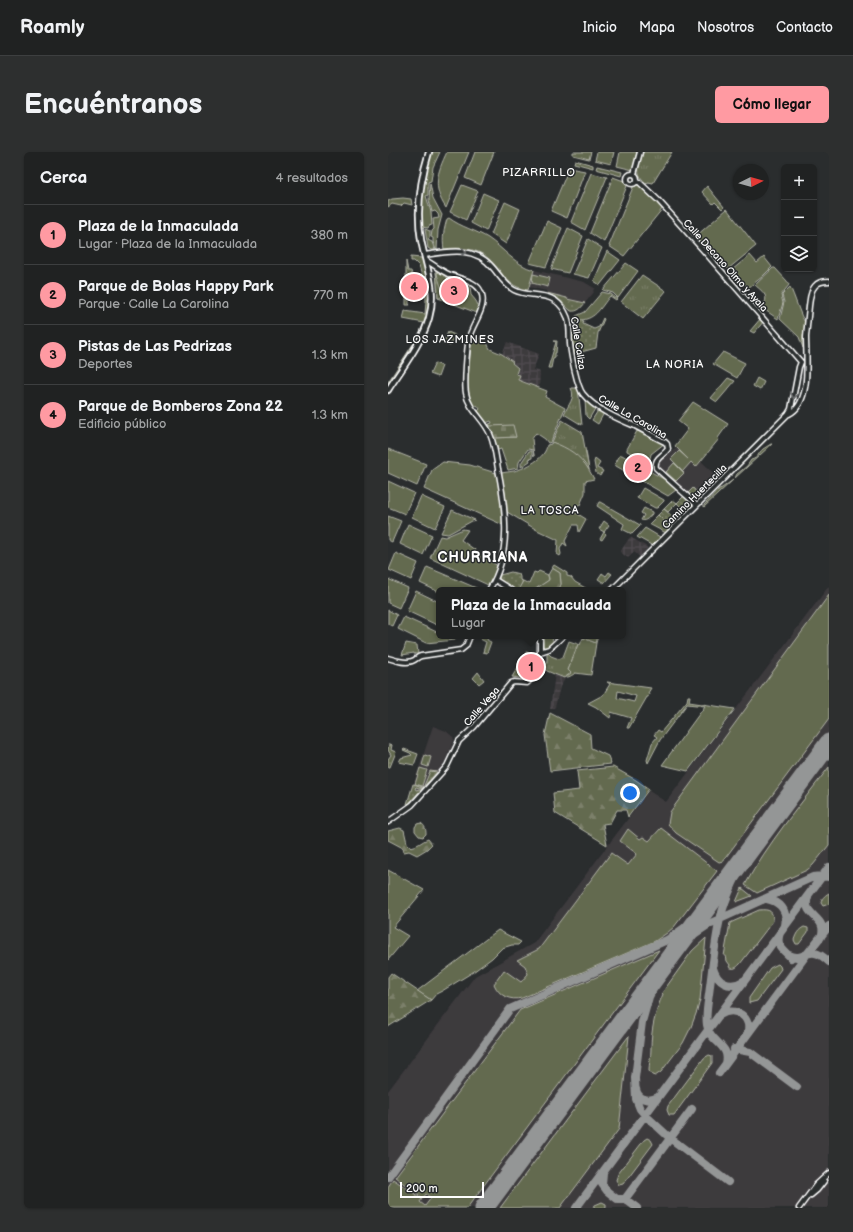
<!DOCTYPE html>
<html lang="es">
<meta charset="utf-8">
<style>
:root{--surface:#202222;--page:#2d2f2f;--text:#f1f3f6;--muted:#a2a4a5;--line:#3d3f40;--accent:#ff9aa2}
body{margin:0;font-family:"Balsamiq Sans",sans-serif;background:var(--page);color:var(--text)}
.controls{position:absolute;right:12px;top:12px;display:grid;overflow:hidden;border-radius:6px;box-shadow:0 1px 3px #0004}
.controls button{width:36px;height:36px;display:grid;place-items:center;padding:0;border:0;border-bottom:1px solid var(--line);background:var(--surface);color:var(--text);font:20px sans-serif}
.compass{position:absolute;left:345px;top:12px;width:36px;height:36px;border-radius:50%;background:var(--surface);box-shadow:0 1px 3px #0004;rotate:85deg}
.scale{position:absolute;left:12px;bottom:10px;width:84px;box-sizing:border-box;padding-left:4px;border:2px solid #fff;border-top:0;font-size:11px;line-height:14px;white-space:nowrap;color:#fff;-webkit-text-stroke:3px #2a2d2e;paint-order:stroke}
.you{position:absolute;left:242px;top:641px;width:14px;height:14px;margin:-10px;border:3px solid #fff;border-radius:50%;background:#1a73e8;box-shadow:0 0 0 6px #1a73e833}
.badge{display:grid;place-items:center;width:26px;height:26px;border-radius:50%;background:var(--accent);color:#111;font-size:13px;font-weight:700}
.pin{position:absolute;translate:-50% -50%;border:2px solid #fff;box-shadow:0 1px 4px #0006}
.popup{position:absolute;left:48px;top:435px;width:190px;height:52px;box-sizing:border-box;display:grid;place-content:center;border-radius:6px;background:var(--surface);filter:drop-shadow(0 1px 3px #0005);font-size:13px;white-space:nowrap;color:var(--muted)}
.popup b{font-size:15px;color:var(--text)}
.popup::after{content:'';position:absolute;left:50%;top:100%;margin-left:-8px;border:8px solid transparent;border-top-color:var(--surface)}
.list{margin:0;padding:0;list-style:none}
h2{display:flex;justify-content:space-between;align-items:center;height:52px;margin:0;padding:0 16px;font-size:17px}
h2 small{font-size:13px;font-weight:400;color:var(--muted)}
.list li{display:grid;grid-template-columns:26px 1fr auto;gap:12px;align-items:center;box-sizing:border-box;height:60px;padding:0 16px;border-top:1px solid var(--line)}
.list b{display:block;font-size:15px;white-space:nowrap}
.list p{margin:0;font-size:13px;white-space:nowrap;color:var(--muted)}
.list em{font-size:13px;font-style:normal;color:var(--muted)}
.icon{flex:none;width:22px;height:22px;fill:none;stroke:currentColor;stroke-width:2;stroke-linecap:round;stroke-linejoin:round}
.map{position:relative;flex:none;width:441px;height:1056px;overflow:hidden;border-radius:6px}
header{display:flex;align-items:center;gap:24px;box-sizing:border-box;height:56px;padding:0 20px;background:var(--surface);border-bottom:1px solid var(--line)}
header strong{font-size:19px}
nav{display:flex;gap:22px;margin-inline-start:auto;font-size:14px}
.intro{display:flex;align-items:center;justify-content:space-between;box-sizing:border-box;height:96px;padding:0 24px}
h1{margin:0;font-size:28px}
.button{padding:10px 18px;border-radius:6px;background:var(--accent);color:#111;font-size:14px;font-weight:700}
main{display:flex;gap:24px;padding:0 24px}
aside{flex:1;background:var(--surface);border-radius:6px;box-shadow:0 1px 3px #0004}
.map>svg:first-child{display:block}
</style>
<header>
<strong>Roamly</strong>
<nav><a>Inicio</a><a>Mapa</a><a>Nosotros</a><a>Contacto</a></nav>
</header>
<div class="intro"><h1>Encuéntranos</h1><a class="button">Cómo llegar</a></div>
<main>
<aside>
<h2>Cerca<small>4 resultados</small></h2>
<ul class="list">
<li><span class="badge">1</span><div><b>Plaza de la Inmaculada</b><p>Lugar · Plaza de la Inmaculada</p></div><em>380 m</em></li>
<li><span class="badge">2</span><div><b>Parque de Bolas Happy Park</b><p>Parque · Calle La Carolina</p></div><em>770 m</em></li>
<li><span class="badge">3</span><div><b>Pistas de Las Pedrizas</b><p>Deportes</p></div><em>1.3 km</em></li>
<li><span class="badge">4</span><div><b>Parque de Bomberos Zona 22</b><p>Edificio público</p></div><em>1.3 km</em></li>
</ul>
</aside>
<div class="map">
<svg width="441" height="1056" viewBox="0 0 441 1056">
<defs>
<pattern id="industrial-grid" width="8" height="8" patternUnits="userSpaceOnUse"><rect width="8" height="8" fill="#3e3a3e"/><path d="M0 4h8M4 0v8" fill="none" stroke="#514e51"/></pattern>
<pattern id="forest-firs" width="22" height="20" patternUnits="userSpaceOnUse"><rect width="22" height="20" fill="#646a50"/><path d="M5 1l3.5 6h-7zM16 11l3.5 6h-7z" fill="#7b806a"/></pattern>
<pattern id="cemetery-stones" width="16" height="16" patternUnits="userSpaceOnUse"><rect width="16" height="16" fill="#646a50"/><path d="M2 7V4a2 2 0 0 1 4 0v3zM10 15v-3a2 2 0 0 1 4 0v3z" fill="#7b806a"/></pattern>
<pattern id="park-tufts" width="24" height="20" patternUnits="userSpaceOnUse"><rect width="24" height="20" fill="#646a50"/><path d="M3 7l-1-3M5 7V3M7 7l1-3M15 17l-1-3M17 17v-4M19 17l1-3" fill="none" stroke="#7b806a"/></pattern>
<pattern id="garden-dots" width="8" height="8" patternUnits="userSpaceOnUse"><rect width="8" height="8" fill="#646a50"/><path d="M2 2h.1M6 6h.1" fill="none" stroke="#7b806a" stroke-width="1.8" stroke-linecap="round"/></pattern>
</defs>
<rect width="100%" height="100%" fill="#2a2d2e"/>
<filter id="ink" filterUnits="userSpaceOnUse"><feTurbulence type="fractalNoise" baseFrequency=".025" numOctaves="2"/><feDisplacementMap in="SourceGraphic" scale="8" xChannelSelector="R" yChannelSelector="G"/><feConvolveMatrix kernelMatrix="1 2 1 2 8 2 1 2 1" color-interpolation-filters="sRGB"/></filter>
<g filter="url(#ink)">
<path fill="#3e3a3e" d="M 146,118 L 196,130 L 208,137 L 206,137 L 205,139 L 206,140 L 192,157 L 188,159 L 183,159 L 169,146 L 159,141 L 159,139 L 141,135 Z
M 289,296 L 308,315 L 313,309 L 331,326 L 322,335 L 319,336 L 319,338 L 310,349 L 307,349 L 270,315 L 272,307 Z
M 441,434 L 441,1056 L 0,1056 L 0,939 L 87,824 L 146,791 L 261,639 L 278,650 Z
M 45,574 L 58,579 L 65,585 L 66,588 L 62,599 L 59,601 L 60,603 L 53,616 L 28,644 L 20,652 L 19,652 Z"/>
<path fill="url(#industrial-grid)" d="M 119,190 L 151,202 L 145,218 L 151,219 L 152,221 L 151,237 L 130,228 L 125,210 L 114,202 Z
M 242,385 L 259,395 L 259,397 L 252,405 L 246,400 L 240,406 L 232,400 Z
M 167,522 L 177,527 L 172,535 L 167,555 L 164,557 L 162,557 Z"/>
<path fill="#646a50" stroke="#b2b4a8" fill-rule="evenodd" d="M 44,0 L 52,0 L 45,15 L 43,29 L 40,30 L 40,43 L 38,44 L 43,60 L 44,73 L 41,74 L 40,76 L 34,75 C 31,49 36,25 44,0 Z
M 59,0 L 81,0 L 58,56 C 44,35 49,21 59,0 Z
M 87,0 L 106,0 L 93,33 L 77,26 Z
M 185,0 L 203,0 L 201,7 L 185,3 Z
M 209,0 L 226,0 L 223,12 L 207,8 Z
M 232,0 L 249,0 L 245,18 L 229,14 Z
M 187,8 L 205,13 L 205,16 L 186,11 Z
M 209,14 L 234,20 L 233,24 L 208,17 Z
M 181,16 L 197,19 L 179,66 L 163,59 Z
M 203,21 L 219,25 L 197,78 L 183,70 Z
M 225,25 L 236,29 L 239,34 L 216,90 L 202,81 Z
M 42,31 L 45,46 L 54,63 L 50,78 L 49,98 L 48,98 L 45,90 L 45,86 L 43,85 L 44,79 L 46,77 L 45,67 L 51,66 L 50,62 L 47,59 L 44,60 L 41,48 Z
M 74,33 L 90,39 L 78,68 L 62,60 Z
M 250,33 L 259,39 L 275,56 L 236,104 L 221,94 L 245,35 Z
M 319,34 L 336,55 L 334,57 L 327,50 L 325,52 L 314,40 Z
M 95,41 L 111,48 L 98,79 L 83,71 Z
M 15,46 L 23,47 L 24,53 L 16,51 L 13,54 L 4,52 L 0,55 L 0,49 L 4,47 Z
M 117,50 L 132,57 L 118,92 L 103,82 Z
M 339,57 L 368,94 L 340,117 L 332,109 L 329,110 L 307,85 Z
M 61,66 C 73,75 87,78 100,86 C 115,96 127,113 146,118 L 140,138 C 117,134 116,120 100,106 C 89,96 71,95 56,97 C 54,87 56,77 59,67 Z
M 159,69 L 174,76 L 158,115 L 141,111 Z
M 180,76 L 195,84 L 180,121 L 163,117 Z
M 37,77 L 42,79 L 42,85 L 40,88 L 44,90 L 47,98 L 43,98 L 40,96 Z
M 200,87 L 214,96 L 201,126 L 185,122 Z
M 219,99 L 232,108 L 212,133 L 206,129 Z
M 362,103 L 369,111 L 376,105 L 384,115 L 374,125 L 360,136 L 344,118 Z
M 23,105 L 33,106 C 38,111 39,119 40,126 C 48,170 22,199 0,234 L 0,230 L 31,183 L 36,171 L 15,167 L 17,159 L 37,162 L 38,149 L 37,134 L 31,114 L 26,109 L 23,109 Z
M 238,111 L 250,119 L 230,146 L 225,141 L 215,138 Z
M 385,116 L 387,116 L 399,129 L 401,133 L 393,143 L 395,151 L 390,167 L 374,156 C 382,144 376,141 367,133 Z
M 48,118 L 58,123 L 60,126 L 82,134 L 83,143 C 88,149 92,152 89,161 L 50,146 Z
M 145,122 L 162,126 L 160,135 L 144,131 Z
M 402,135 C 406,142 413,166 417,170 L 415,196 L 411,185 L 392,167 L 396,150 L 394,143 Z
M 214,140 L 223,142 L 229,147 L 228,148 L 222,144 C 212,156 207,169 189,168 L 188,164 L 197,160 Z
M 373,166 L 376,169 L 366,181 L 362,179 Z
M 84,183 L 98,189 L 102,197 L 114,202 L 125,210 L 124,211 L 130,216 L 128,222 L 132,223 L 130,228 L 159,239 L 157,245 L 177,256 L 163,290 L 160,291 L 157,287 L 148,281 L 147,282 L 144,287 L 146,304 L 145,298 L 140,297 L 131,310 L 130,316 L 120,318 L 113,297 L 110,298 L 106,286 L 128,285 L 102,274 L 101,272 L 104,271 L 103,269 L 98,271 L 90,259 L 92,257 L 89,253 L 86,254 L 82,247 L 79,238 Z
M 166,189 L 169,189 L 168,201 L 167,201 L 167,205 L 165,206 L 163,216 L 160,216 L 168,190 Z
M 335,200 L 357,211 L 349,226 L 325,212 Z
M 369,226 L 376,230 L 372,238 L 365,234 Z
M 197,247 L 208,255 L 201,267 L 198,264 Z
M 305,250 L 340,272 L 330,286 L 331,287 L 308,315 L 303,310 L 295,319 L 283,307 L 291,299 L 300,307 L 287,294 L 300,277 L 290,269 Z
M 211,257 L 216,261 L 210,272 L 204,268 Z
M 249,279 L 251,279 L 257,283 L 258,282 L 277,291 L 263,302 L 261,311 L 239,299 L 239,297 Z
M 164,290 L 198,299 L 201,318 L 206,327 L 197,329 L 197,341 L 192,353 L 189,353 L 185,359 L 198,367 L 191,380 L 190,373 L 185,373 L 177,389 L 179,394 L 175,391 L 172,397 L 173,402 L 172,404 L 169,402 L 170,388 L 149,378 L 119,360 L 117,342 L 113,321 C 117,320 122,320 126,319 C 138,316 158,306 159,293 L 163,292 Z
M 0,297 L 38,312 L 29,334 L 0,321 Z
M 141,299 L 144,299 L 144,306 L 141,307 L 142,309 L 133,315 L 133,311 Z
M 232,303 L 234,303 L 239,306 L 236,311 L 255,322 L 258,317 L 281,330 L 288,336 L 288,338 L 280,344 L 228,314 L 227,312 Z
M 207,307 L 212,311 L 209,316 L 215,319 L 212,324 L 208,321 L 206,310 Z
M 55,310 L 82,313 L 108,321 C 114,338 115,355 115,373 L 36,337 L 44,318 Z
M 286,311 L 296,321 L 288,329 L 278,320 Z
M 0,329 L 26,341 L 17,362 L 0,355 Z
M 255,336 L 276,348 L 276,349 L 269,356 L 267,356 L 249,346 Z
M 33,344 L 57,355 L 47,376 L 24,365 Z
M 285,348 L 289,351 L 280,360 L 276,357 Z
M 211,350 L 212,350 L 252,373 L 252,374 L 244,382 L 234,377 L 236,372 L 209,354 Z
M 256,356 L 264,360 L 264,362 C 261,365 258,370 253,368 L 256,363 L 253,361 Z
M 64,358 L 87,368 L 84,369 L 60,382 L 53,381 Z
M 270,363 L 283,376 L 278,381 L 261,372 Z
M 0,364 L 13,369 L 4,390 L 0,388 Z
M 216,369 L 221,373 L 216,380 L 218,382 L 214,388 L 212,387 L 216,380 L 211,377 Z
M 20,372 L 44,383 L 35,403 L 12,392 Z
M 257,376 L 272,385 L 273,386 L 265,394 L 249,385 Z
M 75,377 L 80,378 L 73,388 L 111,415 L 100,433 L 42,406 L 52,384 L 57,385 Z
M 8,401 L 30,411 L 23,428 L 1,418 Z
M 166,413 L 179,421 L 179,424 L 183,425 L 187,430 L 201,438 L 171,438 L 173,432 L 172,421 L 164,416 Z
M 39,415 L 93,438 L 51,438 L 51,440 L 32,431 Z
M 151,419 L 160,423 L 161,428 L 146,438 L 130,438 L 135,429 L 141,432 L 146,420 L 149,421 Z
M 0,427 L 20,436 L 11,456 L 0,451 Z
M 28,439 L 51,450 L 51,474 L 19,459 Z
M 441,443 L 441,567 L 335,709 L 331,710 L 288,681 L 280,672 L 282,660 Z
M 0,458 L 9,463 L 4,474 L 0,472 Z
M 16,465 L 51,481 L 51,484 L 69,484 L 67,488 L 38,491 L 10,477 Z
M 94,484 L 101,484 L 99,488 L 103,490 L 99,501 L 95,500 L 98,490 L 92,487 Z
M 153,484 L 167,484 L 164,487 L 166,490 L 160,495 L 155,495 Z
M 195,486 L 208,491 L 203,523 L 187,521 C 185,523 180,526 177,525 L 182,521 L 180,518 L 190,492 L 192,493 Z
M 18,491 L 29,493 L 30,502 L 26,502 L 26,501 L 14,503 Z
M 90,520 L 96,528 L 91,532 L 85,526 Z
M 219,530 L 263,536 L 260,541 L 261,542 L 260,545 L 259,545 L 241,576 L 239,576 L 243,566 L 223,560 L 222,566 L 208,555 L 200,551 L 215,543 L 222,532 ZM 230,539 L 248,544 L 246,550 L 229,546 Z
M 300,544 L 302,544 L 301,550 L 347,557 L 300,619 L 274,613 L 317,554 L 299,552 L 272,588 L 260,611 L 259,608 L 264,591 L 269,585 L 266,583 L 270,578 L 273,580 L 299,549 Z
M 16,597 L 30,602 L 26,613 L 11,610 L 13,606 L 24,603 L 22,601 L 15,598 Z
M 37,603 L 43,605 L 40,615 L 34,613 Z
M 441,615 L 441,693 L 425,713 L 419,718 L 369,741 L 357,733 C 380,691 412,653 441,615 Z
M 32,616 L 39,618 L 34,634 L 27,632 Z
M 273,676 L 329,719 L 286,775 L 279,781 L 267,789 L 134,846 C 122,849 111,844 106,832 L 116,818 L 133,830 L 140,822 L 137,814 L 129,808 L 151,797 L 223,701 L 240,713 L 249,702 L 232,689 L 240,677 L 252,687 L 255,685 L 261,689 Z
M 0,718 L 36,738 L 5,775 L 20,784 L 0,808 Z
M 354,736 L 364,744 L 348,750 Z
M 441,741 L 441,752 L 435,754 L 433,751 C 434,746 436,744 441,741 Z
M 371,758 C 382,757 385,759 385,769 L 352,812 C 348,816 346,818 341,815 L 342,813 L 339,809 L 338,804 L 336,804 L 342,771 Z
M 416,775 L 420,776 L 420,780 L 411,792 L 408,792 L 406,788 C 408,782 410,778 416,775 Z
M 110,778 L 133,790 L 130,793 L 124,793 L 114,796 L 104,806 L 85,820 L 54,839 L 48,842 L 43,848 L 29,839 Z
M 318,786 L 312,848 L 309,859 L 303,875 L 295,891 L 273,920 L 267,924 L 264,923 L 261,919 C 261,912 263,904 263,897 C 263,878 267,860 275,842 L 274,841 L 304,799 Z
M 271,798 L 79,1056 L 0,1056 L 0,1035 L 5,1027 L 34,1047 L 32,1050 L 37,1054 L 43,1046 L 38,1042 L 35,1046 L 7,1025 L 132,858 Z
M 390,812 L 392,814 L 393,817 L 369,849 L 361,851 L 361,846 L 382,816 Z
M 241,884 L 231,977 L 172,1056 L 112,1056 L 240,885 Z
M 321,903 L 324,904 L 324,911 L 286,963 L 281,963 L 279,958 L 280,954 L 316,906 Z
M 259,986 L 263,988 L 265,992 L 235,1032 L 231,1033 L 228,1028 L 230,1022 L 256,988 Z
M 214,1050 L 218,1052 L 218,1056 L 205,1056 L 207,1053 Z"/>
<path fill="url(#forest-firs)" stroke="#b2b4a8" d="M 164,416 L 172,421 L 173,432 L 171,438 L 150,438 L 149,436 L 161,428 L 160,423 Z
M 162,561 L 202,582 L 203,596 L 220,604 L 223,612 L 162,619 L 157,583 Z
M 225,615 L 248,628 L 261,637 L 240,665 L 238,658 L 229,658 L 222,671 L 215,672 L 219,693 L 167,661 L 165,641 L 191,638 L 189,619 Z
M 33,671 C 37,674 38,677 38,682 L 35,685 L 31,684 L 27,679 L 27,675 L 29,672 Z
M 12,676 L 16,678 L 19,691 L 23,695 C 30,694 34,689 40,687 L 44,692 L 39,697 L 29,703 L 21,699 L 16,700 L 15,696 L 0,688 L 0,679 Z
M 3,821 L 43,848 L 0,875 L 0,825 Z"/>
<path fill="url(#cemetery-stones)" stroke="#b2b4a8" d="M 101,272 L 102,274 L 125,273 L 128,285 L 106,286 L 100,273 Z"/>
<path fill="url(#park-tufts)" stroke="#b2b4a8" d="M 255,0 L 284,0 L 265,31 L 260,30 L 259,32 C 246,21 251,15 255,0 Z
M 254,123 L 278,139 L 255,167 L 233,150 Z
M 60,180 L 67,183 L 62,194 L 55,191 Z
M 47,211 L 54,214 L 50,225 L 42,222 Z
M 340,226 L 347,229 L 329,250 L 323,246 Z
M 183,236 L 190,236 L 194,273 L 176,262 C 180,253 188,246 183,236 Z
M 174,268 L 194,280 L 201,318 C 192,303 180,296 164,290 Z
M 196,484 L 210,484 L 208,491 L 195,486 Z
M 181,489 L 190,492 L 180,518 L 183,521 L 176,526 L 159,519 L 156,516 L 159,511 L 159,502 L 160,501 L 163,504 L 171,507 L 175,505 Z
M 138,500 L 145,502 L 136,523 L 132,526 L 124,525 L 138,502 Z"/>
<path fill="url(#garden-dots)" stroke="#b2b4a8" d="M 18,109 L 20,119 L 23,119 L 28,137 L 19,137 L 19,148 L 21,148 L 21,152 L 22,153 L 18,153 Z
M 48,118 L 51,119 L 49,121 C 50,130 56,136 53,146 L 50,146 Z
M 159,141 L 179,146 L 179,147 L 197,151 C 193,156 190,160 183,159 L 169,146 Z
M 215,166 L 216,167 L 210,181 L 208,196 L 186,202 L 183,181 L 189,168 L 196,169 L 195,172 L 206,177 L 211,175 Z
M 383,292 L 384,292 L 347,326 L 349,322 L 359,314 L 363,308 C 371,306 370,301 375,297 C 378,295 380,294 383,292 Z
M 345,328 L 316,355 L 316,353 L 331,337 L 334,336 Z
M 305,336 L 313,345 L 308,349 L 299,342 Z
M 296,344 L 301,349 L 297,353 L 299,355 L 303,351 L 305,353 L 300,358 L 299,357 L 297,359 L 289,351 Z
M 276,357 L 285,365 L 280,370 L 283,373 L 288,368 L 289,369 L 283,376 L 270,363 Z
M 123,420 L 131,422 L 132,425 L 132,428 L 135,429 L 130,438 L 126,438 L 111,429 L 112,423 Z
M 221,420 L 224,422 L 216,431 L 210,427 L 214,421 L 218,424 Z
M 1,592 L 4,593 L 3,598 L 8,600 L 2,615 L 0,615 L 0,607 L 3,603 L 0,598 Z
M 42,619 L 49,620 L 20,652 L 19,652 L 25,632 L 35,635 L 31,636 L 28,635 L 27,636 L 28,638 L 35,636 Z"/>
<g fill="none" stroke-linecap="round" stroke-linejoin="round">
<path stroke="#949696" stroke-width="8" d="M 420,745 C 413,765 441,764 433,785
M 379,747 C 392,750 400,758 397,773
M 392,781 C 387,794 396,798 403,806
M 401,803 C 414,809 417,799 427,801 C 432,802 437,806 441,810
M 281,806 L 305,783 L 323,771 L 425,725 L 435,724 L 441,725
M 276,814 L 261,845 L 254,870 L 247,926 L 248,947 L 252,957 L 257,963 L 282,986 L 340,1030
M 325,816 C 329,830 341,838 355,829
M 332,863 C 347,853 365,865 359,883
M 346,897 L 362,900 L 409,935
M 338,911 C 343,893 321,890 319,873 C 317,861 321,846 322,834 C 325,811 327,789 332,767 C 339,741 351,717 365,694
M 331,921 L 419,802 L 441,774
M 248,937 C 250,948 261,950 270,945
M 215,1021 L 214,1032 L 219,1039 L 229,1047 L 237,1047 L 249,1056
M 0,1025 L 122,857 L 279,788 L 306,769 L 322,751
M 237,1047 L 304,957
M 188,1056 L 441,715"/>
<path stroke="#949696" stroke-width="19" d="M 96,1056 L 441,591"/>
<g stroke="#fff" stroke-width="7">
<path id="tertiary" d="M239 27a5 5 0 1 1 10 0a5 5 0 1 1-10 0Z
M 246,22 L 252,0
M 249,28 L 270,48 L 315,98 L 413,210
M 37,103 C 62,99 87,94 105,116 C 111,123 117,133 126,138 C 143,147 165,137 177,160 C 183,170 181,181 182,192 C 183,203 189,235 195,242 C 207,257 230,267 247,274 C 257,279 266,285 277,290 L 279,292 L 280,297 C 274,305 266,306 268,316 L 309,353
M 39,109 C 46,113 52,118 60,122 C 70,127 88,128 93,140 C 100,155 84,172 81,186 C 79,196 76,231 78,241 C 80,257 96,267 102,282 C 107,294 108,305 110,317 C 118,357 124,402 101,438
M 401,262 C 424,251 418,206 418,185 C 419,175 420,164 421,154 C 422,148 422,139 427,134 C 430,130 436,129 441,129
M 107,428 L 123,438
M 224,438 L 400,262 L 403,257 L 411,215 L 413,210
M 152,500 L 161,497 L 175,484
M 0,506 C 7,508 17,512 24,509 C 28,508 29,505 33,504 L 73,498 L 78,494 L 82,484
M 0,670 L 24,653 L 53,621 L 59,614 L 71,589 L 86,575 L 123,531 L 126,530 L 139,531 L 143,527 L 152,500 L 152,484
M 423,1043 L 429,1038 L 436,1029
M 411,1056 L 428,1033 L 441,1021"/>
</g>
<g stroke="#fff" stroke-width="8">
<path id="secondary" d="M 0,238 C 14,216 34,191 41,166 C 49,138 38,115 33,88 C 28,58 32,29 41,0"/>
</g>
<use href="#tertiary" stroke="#2a2d2e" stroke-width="4"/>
<use href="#secondary" stroke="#2a2d2e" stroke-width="4.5"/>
</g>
<defs><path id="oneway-chevron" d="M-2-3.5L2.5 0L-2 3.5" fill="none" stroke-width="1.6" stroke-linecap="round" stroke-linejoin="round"/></defs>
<g stroke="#6a6c6d">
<use href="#oneway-chevron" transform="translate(76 100) rotate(9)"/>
<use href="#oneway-chevron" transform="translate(406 244) rotate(101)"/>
</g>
</g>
<g text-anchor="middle" stroke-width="3" stroke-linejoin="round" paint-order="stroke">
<g font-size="10" fill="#fff" stroke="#2a2d2e">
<text transform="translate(338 113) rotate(48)" y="4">Calle Decano Olmo y Ayala</text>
<text transform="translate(191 191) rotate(81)" y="4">Calle Caliza</text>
<text transform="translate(245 264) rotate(30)" y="4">Calle La Carolina</text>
<text transform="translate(306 344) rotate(-45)" y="4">Camino Huertecilla</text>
<text transform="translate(93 554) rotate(-49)" y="4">Calle Vega</text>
</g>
<g font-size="11" letter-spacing="1" fill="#fff" stroke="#2a2d2e">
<text x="151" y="24">PIZARRILLO</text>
<text x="62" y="191">LOS JAZMINES</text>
<text x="287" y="216">LA NORIA</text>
<text x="162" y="362">LA TOSCA</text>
</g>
<g font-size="14" font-weight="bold" letter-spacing="1" fill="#fff" stroke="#2a2d2e">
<text x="95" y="410">CHURRIANA</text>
</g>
</g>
</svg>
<div class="controls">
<button>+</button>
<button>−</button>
<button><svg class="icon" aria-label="layers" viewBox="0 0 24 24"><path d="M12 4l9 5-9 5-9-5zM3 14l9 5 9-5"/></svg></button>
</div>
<svg class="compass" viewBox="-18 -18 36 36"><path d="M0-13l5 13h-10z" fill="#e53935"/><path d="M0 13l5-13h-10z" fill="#a2a4a5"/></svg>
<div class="scale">200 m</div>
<div class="you"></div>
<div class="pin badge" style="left:143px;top:515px">1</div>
<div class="popup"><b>Plaza de la Inmaculada</b>Lugar</div>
<div class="pin badge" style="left:250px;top:316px">2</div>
<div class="pin badge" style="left:66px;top:139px">3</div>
<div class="pin badge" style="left:26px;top:135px">4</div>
</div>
</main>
